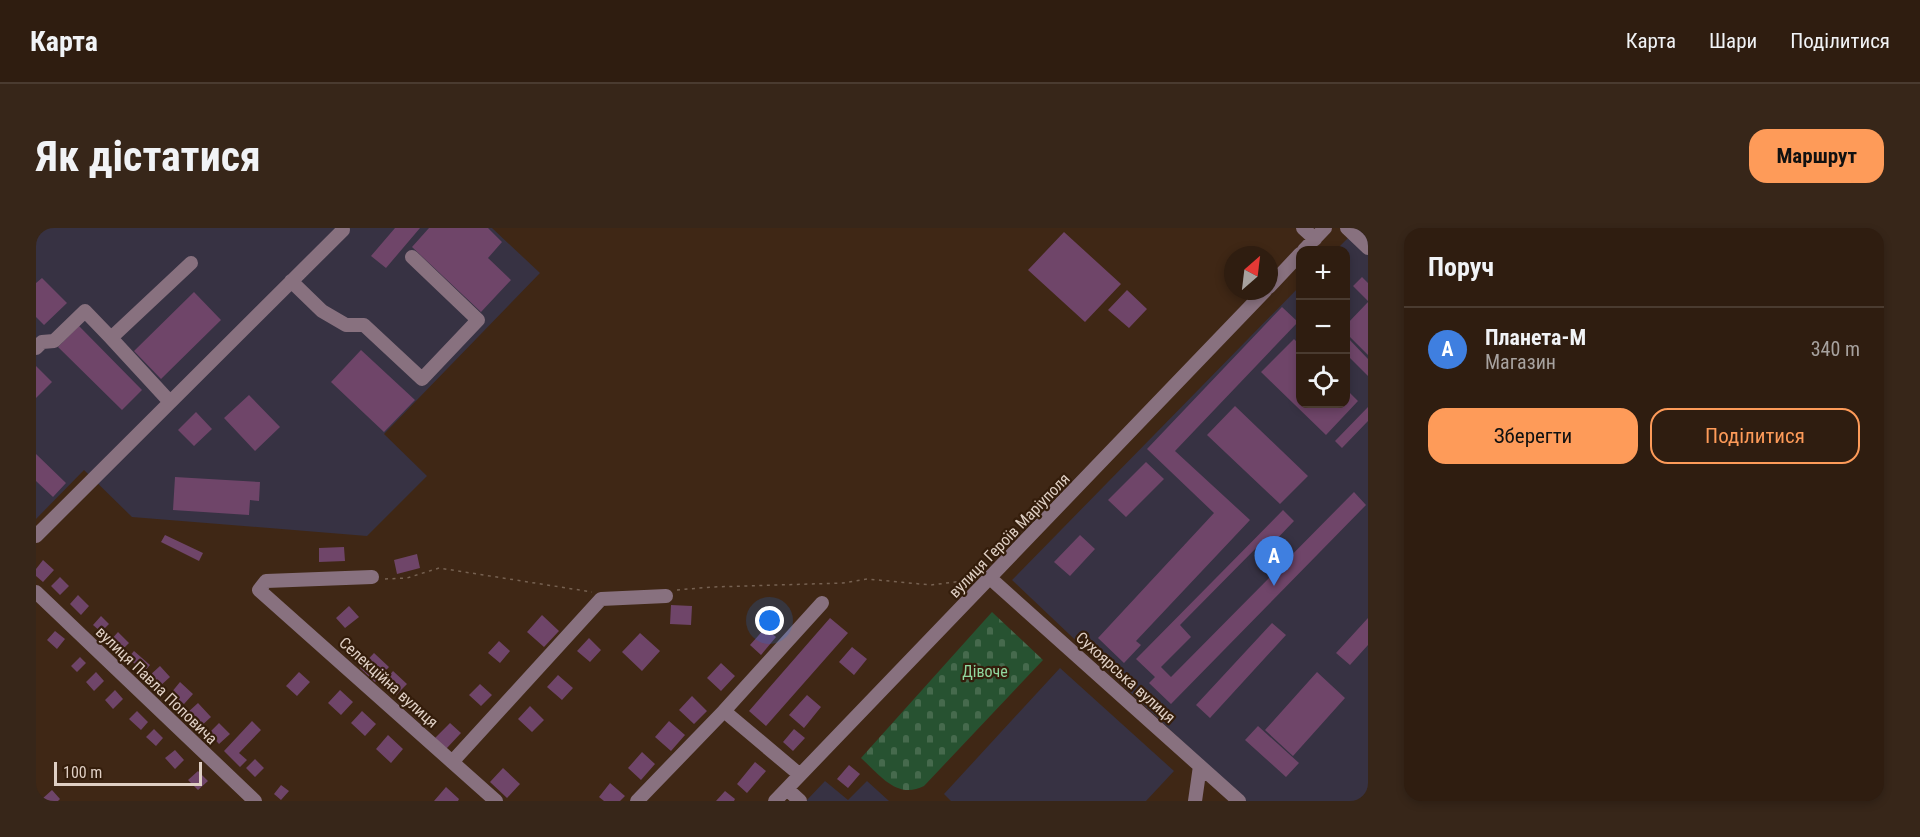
<!DOCTYPE html>
<html lang="uk">
<meta charset="utf-8">
<style>
:root{--surface:#2f1d10;--page:#372619;--text:#f1f3f6;--muted:#a7a29f;--line:#4a3b30;--accent:#fe9b59}
body{margin:0;font-family:"Roboto Condensed",sans-serif;background:var(--page);color:var(--text)}
.controls{position:absolute;right:18px;top:18px;display:grid;overflow:hidden;border-radius:12px;box-shadow:0 3px 9px #0003}
.controls button{width:54px;height:54px;display:grid;place-items:center;padding:0;border:0;border-bottom:2px solid var(--line);background:var(--surface);color:var(--text);font:30px sans-serif}
.compass{position:absolute;left:1188px;top:18px;width:54px;height:54px;border-radius:50%;background:var(--surface);box-shadow:0 3px 9px #0003;rotate:28deg}
.scale{position:absolute;left:18px;bottom:15px;width:148px;box-sizing:border-box;padding-left:6px;border:3px solid #dfcfc4;border-top:0;font-size:16px;line-height:21px;white-space:nowrap;color:#dfcfc4;-webkit-text-stroke:4px #341d0b;paint-order:stroke}
.you{position:absolute;left:734px;top:393px;width:21px;height:21px;margin:-15px;border:4px solid #fff;border-radius:50%;background:#1a73e8;box-shadow:0 0 0 9px #1a73e833}
.badge{display:grid;place-items:center;width:39px;height:39px;border-radius:50%;background:var(--accent);color:#fff;font-size:20px;font-weight:700}
.pin{position:absolute;translate:-50% -50px;filter:drop-shadow(0 2px 3px #0008)}
.pin::after{content:'';position:absolute;top:32px;width:21px;height:18px;background:inherit;clip-path:polygon(0 0,100% 0,50% 100%)}
.list{margin:0;padding:0;list-style:none}
h2{display:flex;justify-content:space-between;align-items:center;height:78px;margin:0;padding:0 24px;font-size:26px}
h2 small{font-size:20px;font-weight:400;color:var(--muted)}
.list li{display:grid;grid-template-columns:39px 1fr auto;gap:18px;align-items:center;box-sizing:border-box;height:84px;padding:0 24px;border-top:2px solid var(--line)}
.list b{display:block;font-size:22px;white-space:nowrap}
.list p{margin:0;font-size:20px;white-space:nowrap;color:var(--muted)}
.list em{font-size:20px;font-style:normal;color:var(--muted)}
.actions{display:flex;gap:12px;padding:18px 24px}
.actions a{flex:1;padding:14px 0;border:2px solid var(--accent);border-radius:18px;text-align:center;font-size:21px;color:var(--accent)}
.actions .main{background:var(--accent);color:#111}
.icon{flex:none;width:33px;height:33px;fill:none;stroke:currentColor;stroke-width:2;stroke-linecap:round;stroke-linejoin:round}
.map{position:relative;flex:none;width:1332px;height:573px;overflow:hidden;border-radius:18px}
header{display:flex;align-items:center;gap:36px;box-sizing:border-box;height:84px;padding:0 30px;background:var(--surface);border-bottom:2px solid var(--line)}
header strong{font-size:28px}
nav{display:flex;gap:33px;margin-inline-start:auto;font-size:21px}
.intro{display:flex;align-items:center;justify-content:space-between;box-sizing:border-box;height:144px;padding:0 36px}
h1{margin:0;font-size:42px}
.button{padding:15px 27px;border-radius:18px;background:var(--accent);color:#111;font-size:21px;font-weight:700}
main{display:flex;gap:36px;padding:0 36px}
aside{flex:1;background:var(--surface);border-radius:18px;box-shadow:0 3px 9px #0003}
.map>svg:first-child{display:block}
</style>
<header>
<strong>Карта</strong>
<nav><a>Карта</a><a>Шари</a><a>Поділитися</a></nav>
</header>
<div class="intro"><h1>Як дістатися</h1><a class="button">Маршрут</a></div>
<main>
<div class="map">
<svg width="1332" height="573" viewBox="0 0 1332 573">
<defs>
<pattern id="cemetery-stones" width="16" height="16" patternUnits="userSpaceOnUse" patternTransform="scale(1.5)"><rect width="16" height="16" fill="#275231"/><path d="M2 7V4a2 2 0 0 1 4 0v3zM10 15v-3a2 2 0 0 1 4 0v3z" fill="#466a4d"/></pattern>
</defs>
<rect width="100%" height="100%" fill="#3f2715"/>
<path fill="#373243" d="M 0,0 L 456,0 L 504,45 L 348,206 L 391,248 L 331,308 L 96,289 L 48,242 L 0,291 Z
M 1322,0 L 1332,0 L 1332,573 L 1209,573 L 976,352 L 1264,58 L 1264,176 L 1310,176 L 1310,22 L 1300,22 Z
M 1024,440 L 1138,543 L 1110,573 L 915,573 L 908,566 Z
M 789,553 L 812,572 L 831,553 L 853,573 L 770,573 Z"/>
<path fill="url(#cemetery-stones)" d="M 956,384 L 1007,432 L 888,558 C 861,572 844,547 825,530 Z"/>
<path fill="#6f4569" d="M 359,0 L 384,0 L 350,40 L 335,28 Z
M 393,0 L 452,0 L 466,14 L 452,30 L 475,52 L 445,84 L 376,19 Z
M 1028,4 L 1085,56 L 1049,94 L 992,42 Z
M 1326,49 L 1332,55 L 1332,73 L 1317,58 Z
M 6,50 L 31,75 L 8,97 L 0,89 L 0,55 Z
M 1091,62 L 1111,81 L 1093,100 L 1072,82 Z
M 158,64 L 185,92 L 125,151 L 98,123 Z
M 1332,74 L 1332,127 L 1310,105 L 1310,97 Z
M 1246,79 L 1262,94 L 1139,223 L 1214,292 L 1100,413 L 1105,417 L 1088,435 L 1062,410 L 1178,285 L 1111,221 Z
M 43,98 L 106,162 L 86,182 L 22,119 Z
M 1310,108 L 1332,131 L 1332,148 L 1310,126 Z
M 1258,111 L 1264,117 L 1264,176 L 1310,176 L 1310,161 L 1322,173 L 1290,207 L 1225,144 Z
M 325,122 L 379,172 L 348,204 L 295,154 Z
M 0,138 L 16,154 L 0,170 Z
M 213,167 L 244,199 L 219,223 L 188,190 Z
M 1199,178 L 1272,248 L 1244,276 L 1171,207 Z
M 1332,179 L 1332,193 L 1306,220 L 1299,213 Z
M 160,184 L 176,201 L 158,218 L 142,202 Z
M 0,226 L 30,255 L 17,269 L 0,253 Z
M 1110,234 L 1128,251 L 1090,289 L 1072,272 Z
M 139,249 L 224,254 L 223,273 L 214,272 L 213,287 L 137,282 Z
M 1318,264 L 1330,277 L 1135,476 L 1113,455 L 1119,449 L 1100,431 L 1247,282 L 1258,293 L 1234,318 L 1228,312 L 1144,397 L 1155,409 L 1125,439 L 1135,449 Z
M 129,307 L 167,325 L 163,333 L 125,314 Z
M 1044,307 L 1059,321 L 1034,348 L 1018,334 Z
M 308,319 L 309,333 L 283,334 L 283,320 Z
M 381,326 L 384,340 L 361,346 L 358,332 Z
M 7,332 L 18,342 L 7,354 L 0,348 L 0,341 Z
M 24,349 L 33,358 L 24,367 L 15,358 Z
M 42,367 L 53,378 L 45,387 L 34,376 Z
M 635,377 L 656,378 L 655,397 L 634,396 Z
M 313,378 L 323,389 L 309,400 L 300,390 Z
M 506,387 L 523,403 L 508,419 L 491,404 Z
M 65,388 L 73,396 L 65,404 L 57,397 Z
M 794,390 L 812,405 L 730,498 L 713,483 Z
M 1332,390 L 1332,417 L 1314,437 L 1300,425 Z
M 1236,395 L 1250,407 L 1174,490 L 1160,477 Z
M 729,400 L 740,409 L 725,427 L 714,417 Z
M 19,403 L 29,411 L 21,421 L 11,412 Z
M 82,404 L 93,415 L 85,423 L 74,413 Z
M 604,405 L 624,423 L 606,443 L 586,424 Z
M 553,410 L 565,422 L 554,434 L 541,423 Z
M 463,413 L 474,423 L 464,435 L 452,425 Z
M 816,419 L 831,431 L 818,447 L 803,434 Z
M 98,423 L 114,437 L 108,444 L 92,430 Z
M 338,425 L 353,439 L 339,454 L 324,440 Z
M 44,429 L 50,435 L 41,444 L 35,438 Z
M 685,435 L 699,448 L 685,463 L 671,450 Z
M 124,438 L 134,449 L 123,459 L 113,448 Z
M 357,443 L 371,456 L 360,467 L 347,455 Z
M 60,444 L 68,453 L 58,463 L 50,454 Z
M 263,444 L 274,454 L 261,468 L 250,458 Z
M 1281,444 L 1309,470 L 1257,528 L 1229,502 Z
M 522,447 L 537,460 L 526,472 L 511,459 Z
M 144,454 L 157,466 L 148,476 L 135,465 Z
M 444,456 L 456,467 L 445,478 L 433,467 Z
M 79,462 L 87,471 L 77,481 L 69,472 Z
M 304,462 L 317,474 L 305,487 L 292,475 Z
M 771,467 L 785,479 L 768,500 L 753,487 Z
M 656,468 L 671,483 L 658,496 L 643,482 Z
M 162,475 L 175,489 L 164,499 L 151,485 Z
M 494,478 L 508,492 L 496,504 L 482,491 Z
M 101,483 L 112,494 L 105,502 L 93,491 Z
M 326,483 L 340,496 L 329,508 L 315,495 Z
M 216,493 L 225,502 L 203,525 L 211,532 L 204,539 L 188,523 Z
M 633,493 L 649,507 L 635,523 L 619,509 Z
M 183,495 L 194,506 L 183,516 L 173,505 Z
M 414,495 L 425,505 L 410,521 L 399,510 Z
M 1222,498 L 1263,535 L 1250,549 L 1209,512 Z
M 118,501 L 127,510 L 120,518 L 110,509 Z
M 758,501 L 769,510 L 757,523 L 747,514 Z
M 352,507 L 367,521 L 355,535 L 340,521 Z
M 139,522 L 148,532 L 139,541 L 129,530 Z
M 606,524 L 619,536 L 605,552 L 592,540 Z
M 219,531 L 228,540 L 219,549 L 210,540 Z
M 719,534 L 730,543 L 711,565 L 701,556 Z
M 813,537 L 824,546 L 812,560 L 801,551 Z
M 467,540 L 484,556 L 471,570 L 454,554 Z
M 162,543 L 172,553 L 162,562 L 152,552 Z
M 574,555 L 589,568 L 584,573 L 568,573 L 563,569 Z
M 245,557 L 253,563 L 245,572 L 238,566 Z
M 410,559 L 423,571 L 422,573 L 398,573 Z
M 16,562 L 24,571 L 22,573 L 8,573 L 6,571 Z
M 689,563 L 699,571 L 698,573 L 680,573 Z"/>
<g fill="none" stroke-linecap="round" stroke-linejoin="round">
<path stroke="#766151" stroke-width="1.5" stroke-dasharray="3 4.5" stroke-linecap="butt" d="M 349,351 L 371,350 L 403,340 L 556,364
M 641,362 L 676,359 L 807,355 L 831,351 L 895,357 L 935,352"/>
<path stroke="#88717f" stroke-width="14" d="M 1267,0 L 1279,11
M 1311,0 L 1332,20
M 1268,22 L 1289,0
M 255,53 L 286,83 L 310,97 L 328,97 L 386,151 L 442,92 L 376,29
M 1233,59 L 1264,26
M 0,120 L 6,114 L 18,113 L 49,83 L 75,110
M 134,174 L 75,110 L 155,35
M 0,308 L 307,2
M 336,349 L 230,353 L 223,362 L 460,573
M 954,350 L 1203,573
M 0,364 L 219,573
M 417,533 L 565,371 L 630,368
M 764,547 L 688,483 L 786,375
M 751,561 L 764,573
M 601,573 L 688,483
M 739,573 L 1229,63
M 1159,573 L 1164,538"/>
</g>
<g text-anchor="middle" stroke-width="4.5" stroke-linejoin="round" paint-order="stroke">
<g font-size="16" fill="#dfcfc4" stroke="#341d0b">
<text transform="translate(973 307) rotate(-46)" y="6">вулиця Героїв Маріуполя</text>
<text transform="translate(1090 449) rotate(42)" y="6">Сухоярська вулиця</text>
<text transform="translate(353 454) rotate(42)" y="6">Селекційна вулиця</text>
<text transform="translate(121 457) rotate(44)" y="6">вулиця Павла Поповича</text>
</g>
<g font-size="16" fill="#90d89f" stroke="#341d0b">
<text x="949" y="449">Дівоче</text>
</g>
</g>
</svg>
<div class="controls">
<button>+</button>
<button>−</button>
<button><svg class="icon" aria-label="locate" viewBox="0 0 24 24"><circle cx="12" cy="12" r="6"/><path d="M12 2v4M12 18v4M2 12h4M18 12h4"/></svg></button>
</div>
<svg class="compass" viewBox="-18 -18 36 36"><path d="M0-13l5 13h-10z" fill="#e53935"/><path d="M0 13l5-13h-10z" fill="#a7a29f"/></svg>
<div class="scale">100 m</div>
<div class="you"></div>
<div class="pin badge" style="left:1238px;top:358px;background:#3f7fe0">A</div>
</div>
<aside>
<h2>Поруч<small></small></h2>
<ul class="list">
<li><span class="badge" style="background:#3f7fe0">A</span><div><b>Планета-М</b><p>Магазин</p></div><em>340 m</em></li>
</ul>
<div class="actions"><a class="main">Зберегти</a><a>Поділитися</a></div>
</aside>
</main>
